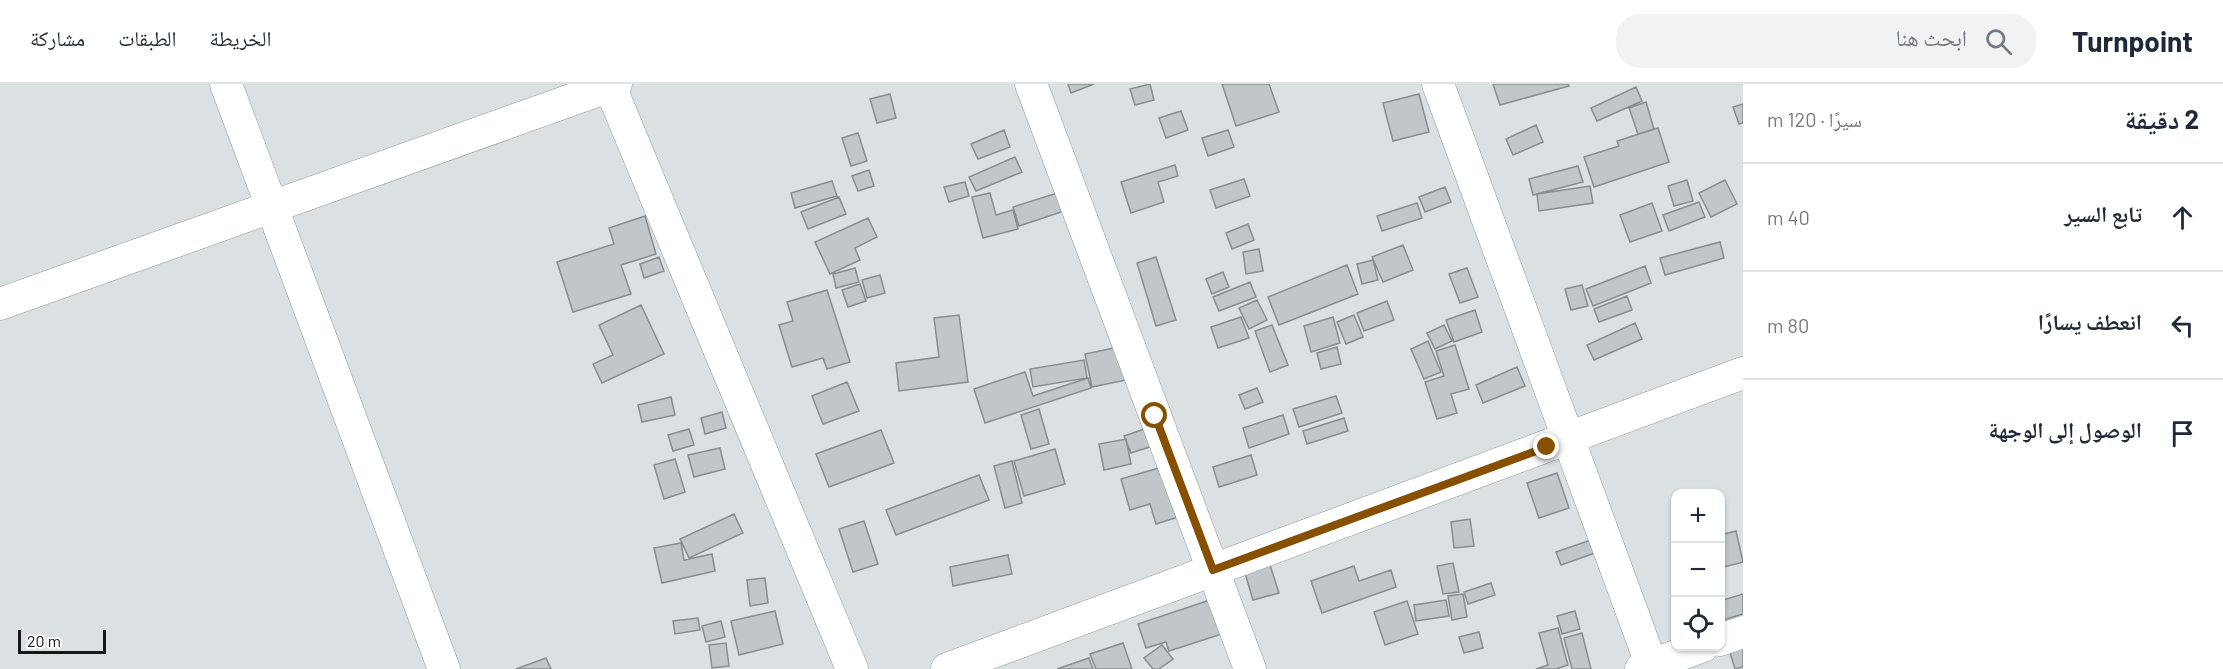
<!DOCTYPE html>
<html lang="ar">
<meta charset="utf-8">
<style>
:root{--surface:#fff;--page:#f2f2f3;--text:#1f2937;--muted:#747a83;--line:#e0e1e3}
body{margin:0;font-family:Barlow,"Noto Naskh Arabic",sans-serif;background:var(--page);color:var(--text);direction:rtl}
.controls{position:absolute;right:18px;bottom:18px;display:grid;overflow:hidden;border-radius:12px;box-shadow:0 2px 4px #0004}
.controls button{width:54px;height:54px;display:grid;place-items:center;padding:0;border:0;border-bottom:2px solid var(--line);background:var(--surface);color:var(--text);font:30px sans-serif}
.scale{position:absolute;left:18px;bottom:15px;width:88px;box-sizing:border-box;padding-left:6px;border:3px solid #151718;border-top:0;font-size:16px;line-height:21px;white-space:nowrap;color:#151718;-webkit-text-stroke:4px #fff;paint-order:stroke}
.stop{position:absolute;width:18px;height:18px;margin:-14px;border:4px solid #875000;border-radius:50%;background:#fff}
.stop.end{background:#875000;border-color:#fff;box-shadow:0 2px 6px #0008}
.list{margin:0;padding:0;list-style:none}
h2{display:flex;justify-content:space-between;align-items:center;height:78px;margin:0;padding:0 24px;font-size:26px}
h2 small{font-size:20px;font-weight:400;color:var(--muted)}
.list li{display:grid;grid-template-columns:39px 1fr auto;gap:18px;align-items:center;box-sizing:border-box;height:108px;padding:0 24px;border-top:2px solid var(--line)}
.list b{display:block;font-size:22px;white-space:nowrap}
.list em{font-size:20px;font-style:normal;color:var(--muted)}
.icon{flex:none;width:33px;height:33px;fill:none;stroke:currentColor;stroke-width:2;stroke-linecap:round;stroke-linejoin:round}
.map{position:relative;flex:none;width:1743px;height:585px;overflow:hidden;direction:ltr}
header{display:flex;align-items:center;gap:36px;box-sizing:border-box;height:84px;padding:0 30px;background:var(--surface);border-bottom:2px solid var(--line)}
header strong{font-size:28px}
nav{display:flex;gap:33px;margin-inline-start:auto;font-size:21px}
.search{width:420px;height:54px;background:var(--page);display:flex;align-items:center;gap:15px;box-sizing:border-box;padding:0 21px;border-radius:24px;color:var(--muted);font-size:22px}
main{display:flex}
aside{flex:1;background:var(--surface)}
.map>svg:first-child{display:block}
</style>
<header>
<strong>Turnpoint</strong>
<div class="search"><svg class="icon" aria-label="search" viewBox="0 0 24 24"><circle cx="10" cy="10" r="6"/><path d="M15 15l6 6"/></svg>ابحث هنا</div>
<nav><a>الخريطة</a><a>الطبقات</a><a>مشاركة</a></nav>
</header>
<main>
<aside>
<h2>2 دقيقة<small>سيرًا · 120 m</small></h2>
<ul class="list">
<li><svg class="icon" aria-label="ahead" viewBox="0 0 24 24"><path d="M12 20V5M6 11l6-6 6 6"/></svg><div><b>تابع السير</b></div><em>40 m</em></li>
<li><svg class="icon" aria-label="left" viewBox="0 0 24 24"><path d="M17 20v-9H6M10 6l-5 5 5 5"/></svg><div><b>انعطف يسارًا</b></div><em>80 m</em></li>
<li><svg class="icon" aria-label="arrive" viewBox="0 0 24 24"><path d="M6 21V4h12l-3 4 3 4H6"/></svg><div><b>الوصول إلى الوجهة</b></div></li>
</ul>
</aside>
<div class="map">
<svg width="1743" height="585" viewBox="0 0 1743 585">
<rect width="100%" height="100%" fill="#dbe0e3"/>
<path fill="#c1c6c9" stroke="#888d90" stroke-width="1.5" d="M 1068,0 L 1094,0 L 1071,9 Z
M 1150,0 L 1154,16 L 1135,21 L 1130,5 Z
M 1222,0 L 1269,0 L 1279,28 L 1236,42 Z
M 1493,0 L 1568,0 L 1569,2 L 1500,21 Z
M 1636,3 L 1642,17 L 1597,37 L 1591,24 Z
M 890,10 L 896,34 L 877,39 L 870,15 Z
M 1419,10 L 1429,48 L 1393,57 L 1383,19 Z
M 1646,18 L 1654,45 L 1638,50 L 1629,24 Z
M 1743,20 L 1743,39 L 1739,40 L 1733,23 Z
M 1181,27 L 1188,46 L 1166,54 L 1159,34 Z
M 1536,41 L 1543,58 L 1513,71 L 1506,55 Z
M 1658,44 L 1669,78 L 1594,103 L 1584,73 L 1619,62 L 1617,57 Z
M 1004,46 L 1010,63 L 978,75 L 971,60 Z
M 1228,46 L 1234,63 L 1208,72 L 1202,54 Z
M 858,49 L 867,77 L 851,82 L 842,54 Z
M 1015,73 L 1022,88 L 976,107 L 969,93 Z
M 1175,81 L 1178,92 L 1158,98 L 1164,118 L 1131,129 L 1121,98 Z
M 1578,82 L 1583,98 L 1533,111 L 1529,95 Z
M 869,86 L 874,102 L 858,107 L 852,92 Z
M 1244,95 L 1250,112 L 1216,124 L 1210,106 Z
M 1687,96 L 1693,117 L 1674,122 L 1668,102 Z
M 1725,96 L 1737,120 L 1711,133 L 1699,109 Z
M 832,97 L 837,112 L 795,124 L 791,109 Z
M 965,98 L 969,112 L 949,118 L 944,103 Z
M 1590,102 L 1593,119 L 1539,127 L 1537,110 Z
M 1445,103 L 1451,118 L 1425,128 L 1419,113 Z
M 1067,106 L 1073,124 L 1019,142 L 1013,123 Z
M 990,109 L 996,131 L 1013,126 L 1018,145 L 983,154 L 972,113 Z
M 839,113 L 846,130 L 808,145 L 801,128 Z
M 1699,118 L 1705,133 L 1669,147 L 1663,131 Z
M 1417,119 L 1422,134 L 1382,147 L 1377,132 Z
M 1652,119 L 1662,147 L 1630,158 L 1620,131 Z
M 645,132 L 656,170 L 621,181 L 631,210 L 573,228 L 557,178 L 614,160 L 609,144 Z
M 868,134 L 877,153 L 855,164 L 860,176 L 830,190 L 815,158 Z
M 1248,140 L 1254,156 L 1232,165 L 1226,149 Z
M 1720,158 L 1724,174 L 1665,191 L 1660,174 Z
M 1403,161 L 1413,186 L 1383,198 L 1372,173 Z
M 1259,165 L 1263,187 L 1246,190 L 1243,168 Z
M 659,173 L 664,187 L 644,194 L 640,180 Z
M 1156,173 L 1176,236 L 1156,242 L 1137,179 Z
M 1373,176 L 1378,196 L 1362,200 L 1357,180 Z
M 1347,181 L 1358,210 L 1279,241 L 1268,213 Z
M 1645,182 L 1651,199 L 1593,222 L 1586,205 Z
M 855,184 L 859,198 L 836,204 L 833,190 Z
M 1467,184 L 1478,213 L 1460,219 L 1449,190 Z
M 1223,188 L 1229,203 L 1212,210 L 1206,195 Z
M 880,191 L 885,209 L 867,214 L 862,196 Z
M 1250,198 L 1256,213 L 1219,227 L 1213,213 Z
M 860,200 L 866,217 L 848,223 L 842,206 Z
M 1582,201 L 1588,222 L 1571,226 L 1565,205 Z
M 827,206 L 850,278 L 827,285 L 823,274 L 792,283 L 779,241 L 793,237 L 787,218 Z
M 1627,212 L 1632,226 L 1599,238 L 1594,225 Z
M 1257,216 L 1267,236 L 1249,245 L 1239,224 Z
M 1387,217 L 1394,236 L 1364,247 L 1357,229 Z
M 641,221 L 664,270 L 602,299 L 593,280 L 613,271 L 599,241 Z
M 1475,226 L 1482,248 L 1454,258 L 1446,236 Z
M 959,231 L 968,298 L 899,307 L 896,279 L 939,273 L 934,234 Z
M 1354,231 L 1363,253 L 1346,260 L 1337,238 Z
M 1241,233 L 1249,254 L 1218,264 L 1211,243 Z
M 1333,233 L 1340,259 L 1311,268 L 1304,242 Z
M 1635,239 L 1642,255 L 1594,276 L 1587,261 Z
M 1272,241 L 1288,281 L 1270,288 L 1255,247 Z
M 1444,241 L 1452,257 L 1435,265 L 1427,249 Z
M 1428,257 L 1441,288 L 1424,295 L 1411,265 Z
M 1455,261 L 1469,305 L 1451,310 L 1457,329 L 1437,335 L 1425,298 L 1444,292 L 1436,267 Z
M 1124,262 L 1131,295 L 1092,303 L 1085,270 Z
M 1337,263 L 1341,280 L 1321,285 L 1317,269 Z
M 1084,276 L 1087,294 L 1033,303 L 1030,285 Z
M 1517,283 L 1525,302 L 1483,319 L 1476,301 Z
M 1025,288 L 1033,312 L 1088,294 L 1091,304 L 985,339 L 974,305 Z
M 847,298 L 859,327 L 823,340 L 812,312 Z
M 1257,304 L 1263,318 L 1245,325 L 1239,311 Z
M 1336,312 L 1342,329 L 1299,343 L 1293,325 Z
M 671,313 L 675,331 L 642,338 L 638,321 Z
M 1039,325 L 1049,360 L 1031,365 L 1021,331 Z
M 722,328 L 726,344 L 705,350 L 701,334 Z
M 1283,331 L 1289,350 L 1249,364 L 1243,344 Z
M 1344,334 L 1348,347 L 1307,360 L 1303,347 Z
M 1159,340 L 1165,358 L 1131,369 L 1124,352 Z
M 689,345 L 694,361 L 673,367 L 668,351 Z
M 881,346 L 894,379 L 829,403 L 816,370 Z
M 1126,355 L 1131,380 L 1104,386 L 1099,360 Z
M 720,364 L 725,385 L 694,393 L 688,371 Z
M 1055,365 L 1065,400 L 1024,412 L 1014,377 Z
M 1251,371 L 1257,391 L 1219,403 L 1213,383 Z
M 675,375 L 685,408 L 664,415 L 654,381 Z
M 1012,377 L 1022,419 L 1005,424 L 994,382 Z
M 1176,379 L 1191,429 L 1156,440 L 1150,420 L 1130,426 L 1121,395 Z
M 1557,389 L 1569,424 L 1539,434 L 1527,399 Z
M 979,391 L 989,416 L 896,451 L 886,426 Z
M 734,430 L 743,449 L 689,474 L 680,455 Z
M 1470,435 L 1474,462 L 1454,464 L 1451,438 Z
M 864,437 L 878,480 L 853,488 L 839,445 Z
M 1736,447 L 1743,478 L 1720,484 L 1720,451 Z
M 1591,456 L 1595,469 L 1561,481 L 1556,468 Z
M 681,459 L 684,476 L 712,470 L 715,487 L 662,499 L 654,464 Z
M 1008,471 L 1012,490 L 953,502 L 950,483 Z
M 1453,479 L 1459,508 L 1443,510 L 1437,482 Z
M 1270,481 L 1279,509 L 1253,516 L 1245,489 Z
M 1354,482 L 1359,497 L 1391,486 L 1396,503 L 1322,529 L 1311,497 Z
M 765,494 L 768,519 L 750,522 L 747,496 Z
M 1491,499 L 1495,511 L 1468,520 L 1464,508 Z
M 1463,510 L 1467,533 L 1452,536 L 1448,512 Z
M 1743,510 L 1743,530 L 1720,537 L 1720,517 Z
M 1219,513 L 1231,547 L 1169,567 L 1166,558 L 1146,564 L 1138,540 Z
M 1446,516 L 1449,532 L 1416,537 L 1414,521 Z
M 1407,517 L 1418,550 L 1385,561 L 1374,528 Z
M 775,527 L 783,560 L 739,571 L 731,537 Z
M 1575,527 L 1580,545 L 1562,550 L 1557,532 Z
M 698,534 L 700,546 L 675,550 L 673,537 Z
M 721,537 L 725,553 L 706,558 L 702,542 Z
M 1558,544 L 1568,581 L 1556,585 L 1536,585 L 1548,581 L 1539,549 Z
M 1479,548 L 1483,564 L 1464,569 L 1459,553 Z
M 1582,549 L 1591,585 L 1572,585 L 1564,554 Z
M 726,559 L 729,582 L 712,584 L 709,561 Z
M 1123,559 L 1132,585 L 1096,585 L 1090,570 Z
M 1162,561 L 1173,575 L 1159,585 L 1153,585 L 1144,574 Z
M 1743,561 L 1743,583 L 1735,585 L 1729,566 Z
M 546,574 L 551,585 L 516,585 Z
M 1089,574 L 1093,585 L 1057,585 Z"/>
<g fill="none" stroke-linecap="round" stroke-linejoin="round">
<g stroke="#919699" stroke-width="33">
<path id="minor" d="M 226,0 L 444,585
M 609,0 L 852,585
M 1031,0 L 1250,585
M 1438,0 L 1653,585
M 0,220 L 616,0
M 1720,556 L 1743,548
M 947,585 L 1743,289
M 1641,585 L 1703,562"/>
</g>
<use href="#minor" stroke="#fff" stroke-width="32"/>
</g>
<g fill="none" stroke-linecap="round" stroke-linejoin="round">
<path stroke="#875000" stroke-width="8" d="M 1155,332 L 1213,486 L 1547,363"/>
</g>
</svg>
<div class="controls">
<button>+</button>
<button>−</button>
<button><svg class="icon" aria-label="locate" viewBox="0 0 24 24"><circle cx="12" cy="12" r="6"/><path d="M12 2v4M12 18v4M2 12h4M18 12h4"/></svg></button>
</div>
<div class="scale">20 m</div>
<div class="stop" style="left:1155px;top:332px"></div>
<div class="stop end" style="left:1547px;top:363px"></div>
</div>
</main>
